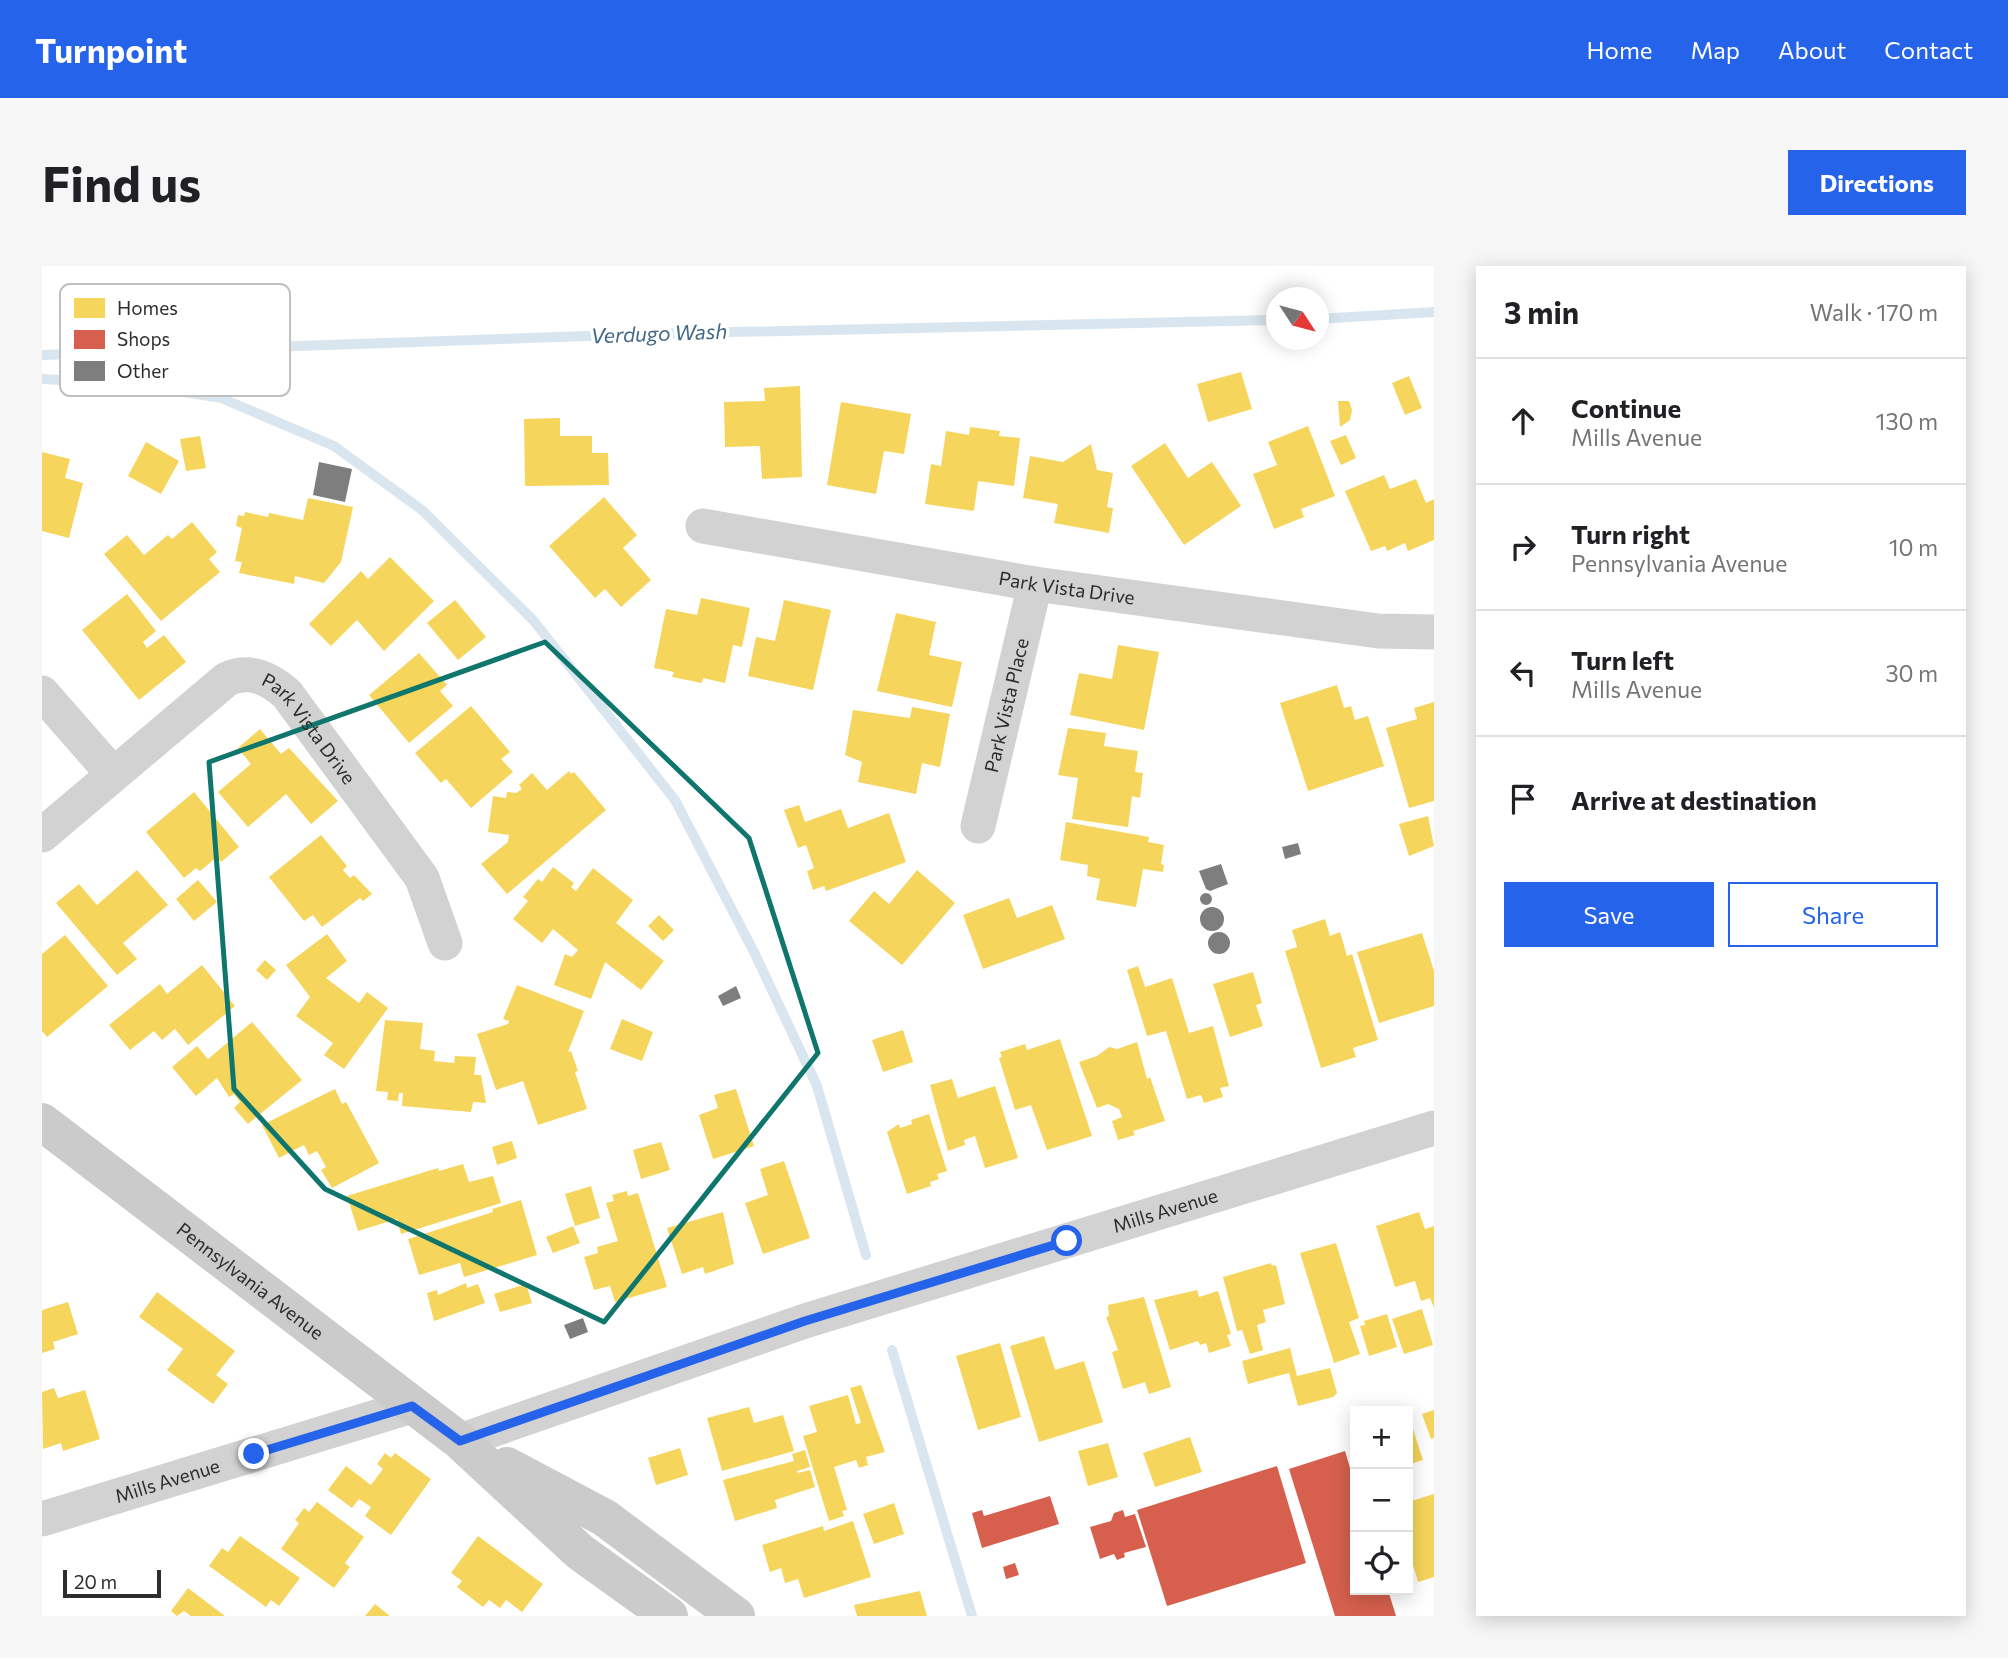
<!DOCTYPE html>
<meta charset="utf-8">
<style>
:root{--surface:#fff;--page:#f6f6f6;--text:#202124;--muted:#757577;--line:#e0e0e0;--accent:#2563eb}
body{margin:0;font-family:Commissioner,sans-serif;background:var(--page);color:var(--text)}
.controls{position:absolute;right:21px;bottom:21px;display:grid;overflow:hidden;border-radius:0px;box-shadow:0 4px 18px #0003}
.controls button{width:63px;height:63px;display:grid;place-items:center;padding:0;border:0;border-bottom:2px solid var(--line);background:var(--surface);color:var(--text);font:35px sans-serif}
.compass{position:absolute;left:1224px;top:21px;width:63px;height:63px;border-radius:50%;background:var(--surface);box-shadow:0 4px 18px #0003;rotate:126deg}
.scale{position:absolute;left:21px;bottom:18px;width:98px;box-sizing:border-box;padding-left:7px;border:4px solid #2d2d2d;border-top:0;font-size:19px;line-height:24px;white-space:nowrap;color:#2d2d2d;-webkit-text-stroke:5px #fff;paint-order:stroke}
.stop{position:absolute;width:21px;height:21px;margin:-16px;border:5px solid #2563eb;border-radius:50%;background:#fff}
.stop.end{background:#2563eb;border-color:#fff;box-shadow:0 2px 7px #0008}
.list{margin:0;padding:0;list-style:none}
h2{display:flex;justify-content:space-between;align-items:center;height:91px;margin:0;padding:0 28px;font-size:30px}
h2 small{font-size:23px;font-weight:400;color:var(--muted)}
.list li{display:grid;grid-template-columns:46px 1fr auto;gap:21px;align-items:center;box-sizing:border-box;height:126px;padding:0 28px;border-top:2px solid var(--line)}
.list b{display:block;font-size:26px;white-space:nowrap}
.list p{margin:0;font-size:23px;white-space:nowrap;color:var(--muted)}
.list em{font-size:23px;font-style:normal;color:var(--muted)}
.actions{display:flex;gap:14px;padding:21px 28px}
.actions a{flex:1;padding:16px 0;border:2px solid var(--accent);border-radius:0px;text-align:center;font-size:24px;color:var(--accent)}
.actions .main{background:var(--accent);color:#fff}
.icon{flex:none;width:38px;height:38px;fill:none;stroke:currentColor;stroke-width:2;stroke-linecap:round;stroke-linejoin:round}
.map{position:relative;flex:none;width:1392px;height:1350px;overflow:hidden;border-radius:0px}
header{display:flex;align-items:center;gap:42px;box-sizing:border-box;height:98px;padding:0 35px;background:var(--accent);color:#fff}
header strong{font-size:33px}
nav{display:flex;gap:38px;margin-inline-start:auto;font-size:24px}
.intro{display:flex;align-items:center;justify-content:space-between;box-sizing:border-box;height:168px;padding:0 42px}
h1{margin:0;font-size:49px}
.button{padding:18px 32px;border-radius:0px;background:var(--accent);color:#fff;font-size:24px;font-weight:700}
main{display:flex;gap:42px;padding:0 42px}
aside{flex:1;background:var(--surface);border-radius:0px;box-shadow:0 4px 18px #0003}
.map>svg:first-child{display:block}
</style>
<header>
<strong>Turnpoint</strong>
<nav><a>Home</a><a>Map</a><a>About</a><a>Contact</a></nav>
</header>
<div class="intro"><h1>Find us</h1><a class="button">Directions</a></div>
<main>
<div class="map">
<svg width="1392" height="1350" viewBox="0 0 1392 1350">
<rect width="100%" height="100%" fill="#fff"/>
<path fill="#f6d55c" d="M 1199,106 L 1210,143 L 1166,156 L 1155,118 Z
M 1367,110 L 1380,142 L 1363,149 L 1350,117 Z
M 758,120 L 760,211 L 720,213 L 718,180 L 683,181 L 682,136 L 723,135 L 722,122 Z
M 1296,135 L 1307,135 L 1310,144 L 1308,154 L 1298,161 Z
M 799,136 L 869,148 L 862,188 L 842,185 L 834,228 L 785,219 Z
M 518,152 L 518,170 L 550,170 L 550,187 L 566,187 L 567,219 L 483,220 L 482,153 Z
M 1266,160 L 1293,230 L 1259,243 L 1262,251 L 1232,263 L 1211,208 L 1235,199 L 1226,176 Z
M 928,161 L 958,165 L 957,170 L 978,172 L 972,220 L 936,215 L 932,245 L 883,238 L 889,198 L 899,200 L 904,165 L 927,169 Z
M 1304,169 L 1314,192 L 1299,199 L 1288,175 Z
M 158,170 L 164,202 L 144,205 L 138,173 Z
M 104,176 L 137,195 L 119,228 L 86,210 Z
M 1123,177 L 1146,212 L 1170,196 L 1199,240 L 1142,279 L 1089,200 Z
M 1049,178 L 1055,204 L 1071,207 L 1065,241 L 1071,242 L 1067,267 L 1012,257 L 1016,238 L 981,232 L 988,190 L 1021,196 Z
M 0,186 L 28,193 L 23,212 L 41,217 L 27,272 L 0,265 Z
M 1342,209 L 1348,223 L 1374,213 L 1384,237 L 1392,233 L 1392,274 L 1366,285 L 1363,277 L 1345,285 L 1343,280 L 1329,285 L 1303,225 Z
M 562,231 L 595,269 L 581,282 L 609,314 L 579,341 L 563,323 L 553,332 L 507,280 Z
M 266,232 L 311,241 L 299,296 L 282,317 L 253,310 L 252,318 L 197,307 L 200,296 L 193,295 L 200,262 L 194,260 L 196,249 L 202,250 L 203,246 L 226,251 L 227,247 L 261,254 Z
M 150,256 L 175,286 L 167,293 L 178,306 L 119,355 L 62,288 L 85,269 L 102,289 L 126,269 L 130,273 Z
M 348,291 L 392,335 L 342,385 L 315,354 L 289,380 L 267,358 L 319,305 L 326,313 Z
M 85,328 L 114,365 L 101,376 L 105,382 L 122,369 L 144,396 L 97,434 L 40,364 Z
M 659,332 L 708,342 L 700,381 L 691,379 L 683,417 L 661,412 L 660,417 L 630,411 L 632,406 L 612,402 L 624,343 L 655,349 Z
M 413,334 L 444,371 L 416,394 L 385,357 Z
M 742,334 L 789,344 L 771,424 L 706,410 L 714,371 L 733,375 Z
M 854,347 L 894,356 L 887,389 L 920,396 L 910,441 L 835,425 Z
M 1076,379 L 1117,386 L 1102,464 L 1028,449 L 1037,407 L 1070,413 Z
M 377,387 L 405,419 L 398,425 L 411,440 L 367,477 L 327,429 Z
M 1295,419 L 1302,442 L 1309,440 L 1313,454 L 1326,450 L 1342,500 L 1266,525 L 1238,437 Z
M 1392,436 L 1392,535 L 1367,542 L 1344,462 L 1375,453 L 1372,442 Z
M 429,440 L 468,486 L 459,493 L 471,506 L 429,542 L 404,513 L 399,517 L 373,487 Z
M 870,441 L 908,448 L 898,501 L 880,497 L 874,528 L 816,516 L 820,496 L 803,489 L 811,444 L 868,452 Z
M 1026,462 L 1064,467 L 1062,480 L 1096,485 L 1093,506 L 1101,507 L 1098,532 L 1090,530 L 1086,561 L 1030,553 L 1036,512 L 1016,509 Z
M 218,463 L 239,488 L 247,482 L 296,535 L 269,558 L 244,528 L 206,561 L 176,526 L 209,498 L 196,482 Z
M 527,505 L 529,508 L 532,506 L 564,544 L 465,628 L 439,598 L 466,576 L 467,569 L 446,566 L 451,530 L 464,532 L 465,526 L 474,527 L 480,523 L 477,519 L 490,507 L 505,524 Z
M 152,526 L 197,581 L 179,596 L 175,591 L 158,605 L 154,602 L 142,612 L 104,566 Z
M 757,539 L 763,556 L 799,543 L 806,562 L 847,547 L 864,596 L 784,625 L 782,620 L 771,624 L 765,605 L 772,602 L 764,579 L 756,582 L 742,544 Z
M 1386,550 L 1392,580 L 1367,590 L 1357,558 Z
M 1024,556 L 1107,571 L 1106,576 L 1122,579 L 1119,598 L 1122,599 L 1121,606 L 1101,603 L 1094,641 L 1054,634 L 1058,613 L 1045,610 L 1046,599 L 1018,594 Z
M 279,569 L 305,600 L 301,604 L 308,612 L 312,609 L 330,628 L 321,635 L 318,632 L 280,661 L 271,649 L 262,655 L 227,611 Z
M 511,601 L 532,617 L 529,621 L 534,625 L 551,602 L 591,634 L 574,657 L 622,695 L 599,724 L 563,696 L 549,733 L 512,719 L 523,688 L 530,691 L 536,684 L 511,663 L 500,677 L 471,653 L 486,635 L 481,631 L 496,613 L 500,616 Z
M 95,604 L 126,639 L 81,677 L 95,693 L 75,709 L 14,637 L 37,618 L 55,639 Z
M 875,604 L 913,637 L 860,699 L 807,655 L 832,625 L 847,638 Z
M 156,614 L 175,636 L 152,655 L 134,633 Z
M 967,632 L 975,652 L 1010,639 L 1023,673 L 941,703 L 921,649 Z
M 617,649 L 632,664 L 621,675 L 606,660 Z
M 1283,653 L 1288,670 L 1298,666 L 1305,690 L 1310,688 L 1336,774 L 1311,782 L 1314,791 L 1279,802 L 1243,685 L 1255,681 L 1250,664 Z
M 1380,667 L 1392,705 L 1392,740 L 1337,757 L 1315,686 Z
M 285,668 L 305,695 L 284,712 L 317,737 L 325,726 L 346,742 L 302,803 L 282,789 L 291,777 L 254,750 L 268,731 L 244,699 Z
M 23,669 L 66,720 L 5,771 L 0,765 L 0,688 Z
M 223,694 L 234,704 L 225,714 L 214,704 Z
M 160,699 L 193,740 L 146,779 L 133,763 L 120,774 L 112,765 L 88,784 L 67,759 L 118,718 L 125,728 Z
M 1096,700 L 1103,721 L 1130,712 L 1147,767 L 1171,760 L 1187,820 L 1178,822 L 1181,831 L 1162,837 L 1159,829 L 1145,833 L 1124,765 L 1105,770 L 1085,704 Z
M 1211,706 L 1220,737 L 1214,739 L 1221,760 L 1188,771 L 1171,718 Z
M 475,719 L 542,745 L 526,786 L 529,785 L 536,805 L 533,806 L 545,843 L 496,859 L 481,815 L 454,824 L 435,768 L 466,758 L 467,755 L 461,753 Z
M 580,753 L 611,766 L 600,795 L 568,783 Z
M 343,754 L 381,757 L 378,783 L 393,785 L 392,795 L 412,797 L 413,790 L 434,791 L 432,809 L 439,809 L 444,837 L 431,836 L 429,846 L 360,840 L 361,827 L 357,827 L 356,835 L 345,834 L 346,826 L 334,825 Z
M 210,756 L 260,814 L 206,858 L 192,842 L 198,836 L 192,828 L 187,831 L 175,812 L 154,830 L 130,801 L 155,780 L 166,793 Z
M 861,764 L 871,796 L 841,806 L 830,774 Z
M 1018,773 L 1050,870 L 1005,884 L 989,839 L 973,844 L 957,792 L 960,791 L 958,786 L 983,778 L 985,784 Z
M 1095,776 L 1105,813 L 1108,811 L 1123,855 L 1091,865 L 1093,869 L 1076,874 L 1070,855 L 1080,851 L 1077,843 L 1066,838 L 1055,842 L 1037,796 L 1055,790 L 1067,781 L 1075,783 Z
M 910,813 L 916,832 L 953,820 L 976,892 L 943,902 L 933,870 L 922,874 L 923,879 L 906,885 L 888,819 Z
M 293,823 L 300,838 L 304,836 L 337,897 L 290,922 L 279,904 L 284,901 L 275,885 L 267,889 L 262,879 L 237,892 L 220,859 Z
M 694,823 L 712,880 L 671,893 L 657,849 L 676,842 L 672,829 Z
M 887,848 L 905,905 L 895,908 L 897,913 L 888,916 L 889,920 L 865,928 L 845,866 L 857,858 L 858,862 L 870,858 L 869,854 Z
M 470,875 L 475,892 L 455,899 L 450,881 Z
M 619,876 L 628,904 L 599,913 L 591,884 Z
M 742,895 L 768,972 L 721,988 L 703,937 L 726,929 L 718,903 Z
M 421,898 L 427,916 L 451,910 L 459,937 L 359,968 L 355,953 L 316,965 L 305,930 L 396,902 L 397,905 Z
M 549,920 L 558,952 L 533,960 L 523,928 Z
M 585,925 L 586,930 L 596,927 L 625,1021 L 573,1036 L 568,1020 L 552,1024 L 542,991 L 556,987 L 555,981 L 576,975 L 564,937 L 572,935 L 570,929 Z
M 479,934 L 495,989 L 422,1011 L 418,997 L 377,1009 L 366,973 L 451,946 L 450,943 Z
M 681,946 L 692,998 L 663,1008 L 661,1001 L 640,1008 L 625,962 Z
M 1377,946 L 1383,963 L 1392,960 L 1392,1042 L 1388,1032 L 1379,1035 L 1373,1015 L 1353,1021 L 1334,960 Z
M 531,960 L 538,977 L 511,987 L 504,971 Z
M 1294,977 L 1317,1052 L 1307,1056 L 1318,1088 L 1292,1097 L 1258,987 Z
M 1229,997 L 1230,1000 L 1234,999 L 1243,1038 L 1221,1044 L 1224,1056 L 1215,1059 L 1221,1084 L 1208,1088 L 1200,1064 L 1195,1065 L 1181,1011 Z
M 424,1017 L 425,1022 L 436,1018 L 443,1037 L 392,1055 L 385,1027 L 395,1024 L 396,1029 Z
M 484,1018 L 490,1037 L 458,1046 L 452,1028 Z
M 1155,1024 L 1157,1031 L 1176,1025 L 1189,1068 L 1185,1069 L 1189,1080 L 1167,1087 L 1164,1077 L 1158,1079 L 1156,1075 L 1128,1084 L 1112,1034 Z
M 115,1026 L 193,1085 L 174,1109 L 186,1118 L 171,1138 L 125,1104 L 141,1083 L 97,1051 Z
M 1102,1031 L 1129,1121 L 1107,1128 L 1103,1116 L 1081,1123 L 1070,1086 L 1076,1084 L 1064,1051 L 1067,1050 L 1066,1039 Z
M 26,1036 L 36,1068 L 11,1076 L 13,1083 L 0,1087 L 0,1044 Z
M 1380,1043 L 1391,1079 L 1362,1088 L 1350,1053 Z
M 1345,1048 L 1355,1081 L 1327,1090 L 1318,1060 L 1323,1059 L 1322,1055 Z
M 1002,1070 L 1013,1104 L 1042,1095 L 1061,1156 L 997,1176 L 968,1080 Z
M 958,1077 L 979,1151 L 936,1164 L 914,1090 Z
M 1248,1082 L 1255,1110 L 1288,1102 L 1295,1127 L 1291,1131 L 1256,1140 L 1247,1107 L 1206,1118 L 1200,1095 Z
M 819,1119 L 843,1186 L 824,1191 L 826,1199 L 817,1202 L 814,1194 L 792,1201 L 805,1244 L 800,1245 L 802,1250 L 787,1255 L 761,1170 L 775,1166 L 767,1140 L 806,1129 L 814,1158 L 819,1157 L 808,1122 Z
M 12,1122 L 16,1132 L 43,1124 L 58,1173 L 21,1185 L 19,1177 L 1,1183 L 0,1126 Z
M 707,1141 L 712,1157 L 741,1149 L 752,1185 L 680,1205 L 665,1152 Z
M 1392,1144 L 1392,1172 L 1389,1173 L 1380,1148 Z
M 1370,1160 L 1381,1194 L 1366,1199 L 1366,1162 Z
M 1148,1171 L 1160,1206 L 1113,1221 L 1101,1187 Z
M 1066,1177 L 1076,1211 L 1046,1220 L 1036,1185 Z
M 638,1182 L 646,1209 L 614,1219 L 606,1192 Z
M 763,1184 L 768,1201 L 755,1205 L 756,1207 L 768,1204 L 773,1221 L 733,1234 L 735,1242 L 693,1255 L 681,1214 L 752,1195 L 750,1188 Z
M 343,1187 L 349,1192 L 353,1187 L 389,1213 L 349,1269 L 323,1250 L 329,1241 L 317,1233 L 310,1242 L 286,1224 L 304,1200 L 329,1219 L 341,1203 L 335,1198 Z
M 1392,1228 L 1392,1311 L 1376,1316 L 1366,1282 L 1366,1236 Z
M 275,1236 L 322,1271 L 303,1297 L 308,1301 L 292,1322 L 239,1283 L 257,1257 L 253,1254 L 262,1242 L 267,1246 Z
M 852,1237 L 862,1268 L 832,1278 L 821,1248 Z
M 811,1255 L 829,1311 L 762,1332 L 756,1313 L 743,1317 L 739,1302 L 728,1306 L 720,1279 L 781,1260 L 782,1265 Z
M 198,1270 L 258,1312 L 237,1340 L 229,1334 L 224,1341 L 167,1300 L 180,1282 L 186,1286 Z
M 436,1270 L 501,1318 L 480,1346 L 464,1334 L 458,1342 L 447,1334 L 441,1341 L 415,1321 L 420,1315 L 409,1307 Z
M 146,1322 L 183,1350 L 149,1350 L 142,1345 L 135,1350 L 129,1345 Z
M 878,1325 L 885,1350 L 815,1350 L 812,1339 Z
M 333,1338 L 348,1350 L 323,1350 Z"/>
<path fill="#d6604d" d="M 1303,1185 L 1313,1219 L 1313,1324 L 1346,1324 L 1354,1350 L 1293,1350 L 1247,1203 Z
M 1235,1200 L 1264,1297 L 1125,1340 L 1095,1244 Z
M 1008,1230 L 1017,1258 L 940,1282 L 930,1247 L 940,1244 L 942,1250 Z
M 1081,1244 L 1083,1251 L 1093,1248 L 1104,1281 L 1082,1287 L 1083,1291 L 1075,1294 L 1072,1288 L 1058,1293 L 1048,1261 L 1069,1255 L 1072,1247 Z
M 973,1297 L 977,1309 L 964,1313 L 961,1301 Z"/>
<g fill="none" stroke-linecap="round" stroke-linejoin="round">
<path stroke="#dae6ef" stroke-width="10" d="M 1276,53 L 1392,46
M 0,89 L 602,68 L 1234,54
M 0,113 L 93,118 L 179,132 L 292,180 L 380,244 L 491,354 L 633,534 L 713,688 L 775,820 L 824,989
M 850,1084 L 930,1350"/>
</g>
<path fill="#7e7e7e" d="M 277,196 L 310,203 L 303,236 L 271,229 Z
M 1256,577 L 1259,588 L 1243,593 L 1240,581 Z
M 1179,598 L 1186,618 L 1168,625 L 1164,623 L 1157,605 Z
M1158 633a6 6 0 1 1 12 0a6 6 0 1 1-12 0Z
M1158 653a12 12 0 1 1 24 0a12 12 0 1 1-24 0Z
M1166 677a11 11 0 1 1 22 0a11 11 0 1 1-22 0Z
M 694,720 L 699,732 L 681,740 L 676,730 Z
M 541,1052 L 546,1066 L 528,1073 L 522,1059 Z"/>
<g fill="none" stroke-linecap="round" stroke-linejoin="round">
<g stroke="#d2d2d2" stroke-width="35">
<path id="s1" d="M 661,260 L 993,318 L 1336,365 L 1392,366"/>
<path d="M 0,427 L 71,508"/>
<path id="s2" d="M 936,560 L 993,318"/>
<path id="s3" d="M 0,569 L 185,413 C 208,403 227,412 245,428 L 380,612 L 403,677"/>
<path id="s4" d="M 418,1175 L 763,1055 L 1392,862"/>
<path id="s5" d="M 0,1253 L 370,1140"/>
</g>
<g stroke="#cbcbcb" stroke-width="38">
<path id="s6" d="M 0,856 L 418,1175 L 538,1286 L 627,1350"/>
<path d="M 465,1200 L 563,1252 L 694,1350"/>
</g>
</g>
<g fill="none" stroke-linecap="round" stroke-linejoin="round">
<path stroke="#2563eb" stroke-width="9" d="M 212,1188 L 370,1140 L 418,1175 L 763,1055 L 1025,975"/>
</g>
<path fill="none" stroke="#0f766e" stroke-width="5" stroke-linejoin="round" d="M 503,376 L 707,572 L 776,787 L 562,1056 L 283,923 L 192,823 L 167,496 Z"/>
<g text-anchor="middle" stroke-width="7" stroke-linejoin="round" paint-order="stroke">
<g font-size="19" fill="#2d2d2d" stroke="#fff">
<text dy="7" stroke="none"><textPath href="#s1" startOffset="369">Park Vista Drive</textPath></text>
<text dy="7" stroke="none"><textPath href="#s2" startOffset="124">Park Vista Place</textPath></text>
<text dy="7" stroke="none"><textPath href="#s3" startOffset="348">Park Vista Drive</textPath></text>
<text dy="7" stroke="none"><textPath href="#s4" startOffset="742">Mills Avenue</textPath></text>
<text dy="7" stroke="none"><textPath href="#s6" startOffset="262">Pennsylvania Avenue</textPath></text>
<text dy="7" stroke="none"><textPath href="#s5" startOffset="131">Mills Avenue</textPath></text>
</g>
<g font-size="21" font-style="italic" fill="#436987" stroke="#fff">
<text transform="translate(617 68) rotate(-2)" y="7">Verdugo Wash</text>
</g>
</g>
<rect x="18" y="18" width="230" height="112" rx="10" fill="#fff" stroke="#c0c0c0" stroke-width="2"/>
<rect x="32" y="32" width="31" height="20" fill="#f6d55c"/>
<rect x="32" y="64" width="31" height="19" fill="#d6604d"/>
<rect x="32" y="95" width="31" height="20" fill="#7e7e7e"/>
<g font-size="19" fill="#2d2d2d">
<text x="75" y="49">Homes</text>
<text x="75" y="80">Shops</text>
<text x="75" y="112">Other</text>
</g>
</svg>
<div class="controls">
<button>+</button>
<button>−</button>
<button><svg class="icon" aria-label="locate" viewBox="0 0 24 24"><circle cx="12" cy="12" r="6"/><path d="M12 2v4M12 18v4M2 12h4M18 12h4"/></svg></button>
</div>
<svg class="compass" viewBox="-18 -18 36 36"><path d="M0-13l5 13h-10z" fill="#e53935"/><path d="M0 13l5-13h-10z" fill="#757577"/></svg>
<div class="scale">20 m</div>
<div class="stop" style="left:1025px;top:975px"></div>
<div class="stop end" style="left:212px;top:1188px"></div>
</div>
<aside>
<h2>3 min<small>Walk · 170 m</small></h2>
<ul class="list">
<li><svg class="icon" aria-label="ahead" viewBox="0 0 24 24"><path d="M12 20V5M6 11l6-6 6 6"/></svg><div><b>Continue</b><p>Mills Avenue</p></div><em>130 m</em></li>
<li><svg class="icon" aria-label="right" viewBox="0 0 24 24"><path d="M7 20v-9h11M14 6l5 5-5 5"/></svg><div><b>Turn right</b><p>Pennsylvania Avenue</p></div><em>10 m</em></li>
<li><svg class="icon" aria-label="left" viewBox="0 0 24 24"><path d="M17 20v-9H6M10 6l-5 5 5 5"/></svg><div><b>Turn left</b><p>Mills Avenue</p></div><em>30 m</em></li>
<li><svg class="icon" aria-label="arrive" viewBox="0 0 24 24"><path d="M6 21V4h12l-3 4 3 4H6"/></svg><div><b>Arrive at destination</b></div></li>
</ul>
<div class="actions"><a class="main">Save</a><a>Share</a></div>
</aside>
</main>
